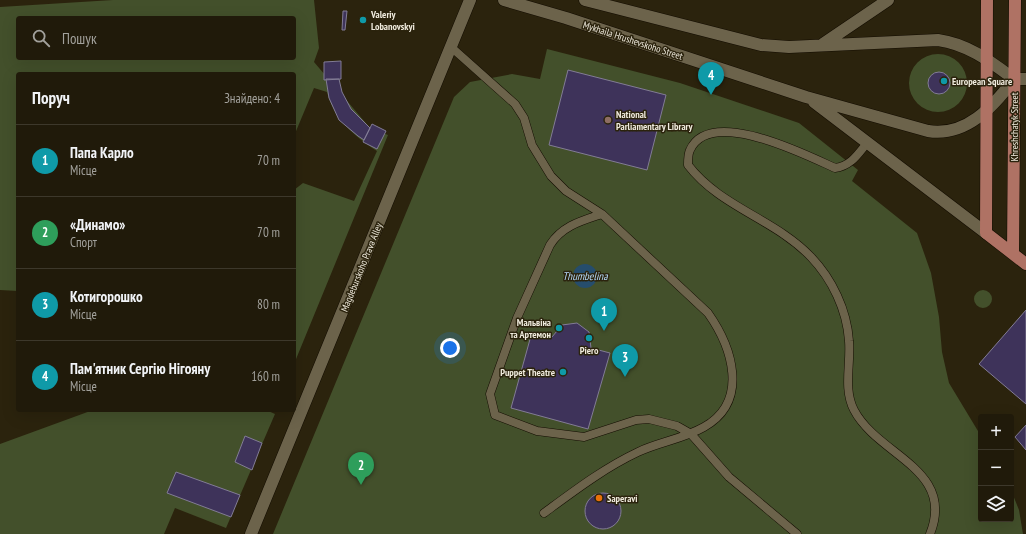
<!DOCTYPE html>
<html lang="uk">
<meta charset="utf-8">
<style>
:root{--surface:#201a0a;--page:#282313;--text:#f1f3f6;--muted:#a2a19c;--line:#3d382b;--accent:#8bbafc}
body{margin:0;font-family:"PT Sans Narrow",sans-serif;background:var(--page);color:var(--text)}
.controls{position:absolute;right:12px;bottom:12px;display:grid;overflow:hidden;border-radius:4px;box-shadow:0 4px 16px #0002}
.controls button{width:36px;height:36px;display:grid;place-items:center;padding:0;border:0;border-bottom:1px solid var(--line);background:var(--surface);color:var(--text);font:20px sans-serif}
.you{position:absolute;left:450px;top:348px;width:14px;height:14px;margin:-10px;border:3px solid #fff;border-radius:50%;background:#1a73e8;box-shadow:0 0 0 6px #1a73e833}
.badge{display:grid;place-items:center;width:26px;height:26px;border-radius:50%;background:var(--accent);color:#fff;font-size:13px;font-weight:700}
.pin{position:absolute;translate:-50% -33px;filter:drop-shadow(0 1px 2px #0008)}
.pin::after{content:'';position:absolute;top:21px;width:14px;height:12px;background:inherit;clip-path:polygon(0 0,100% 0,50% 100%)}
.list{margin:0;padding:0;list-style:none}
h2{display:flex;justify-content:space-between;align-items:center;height:52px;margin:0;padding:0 16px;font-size:17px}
h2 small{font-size:13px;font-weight:400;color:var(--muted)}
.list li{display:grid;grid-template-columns:26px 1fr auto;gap:12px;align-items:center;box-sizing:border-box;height:72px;padding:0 16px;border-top:1px solid var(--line)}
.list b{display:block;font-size:15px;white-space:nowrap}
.list p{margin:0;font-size:13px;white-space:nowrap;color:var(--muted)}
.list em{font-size:13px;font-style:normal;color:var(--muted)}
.icon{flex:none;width:22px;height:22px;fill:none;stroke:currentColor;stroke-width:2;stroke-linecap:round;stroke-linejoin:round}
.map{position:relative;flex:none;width:1026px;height:534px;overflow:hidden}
.search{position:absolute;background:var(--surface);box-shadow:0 4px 16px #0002;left:16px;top:16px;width:280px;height:44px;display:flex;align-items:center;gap:10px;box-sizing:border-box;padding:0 14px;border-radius:4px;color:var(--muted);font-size:15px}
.panel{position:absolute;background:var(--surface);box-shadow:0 4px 16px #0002;left:16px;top:72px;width:280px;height:340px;border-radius:4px}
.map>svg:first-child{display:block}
</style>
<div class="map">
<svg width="1026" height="534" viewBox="0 0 1026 534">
<rect width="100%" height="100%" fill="#2b230d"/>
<path fill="#43502b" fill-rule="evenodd" d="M 113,0 L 314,0 L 319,48 L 314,62 L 370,128 L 388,135 L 294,364 L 294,190 L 303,183 L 354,201 L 377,151 C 354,136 334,119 327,92 L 314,88 L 294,136 L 294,74 L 18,74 L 18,291 L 0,290 L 0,7 ZM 18,18 L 294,18 L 294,58 L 18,58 Z
M 547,49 L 680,83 L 799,123 L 858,170 L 852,181 L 917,233 L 931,273 L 939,317 L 942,352 L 949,383 L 981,436 L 981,519 L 1011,519 L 1011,490 L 1019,510 L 1023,534 L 273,534 L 454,97 L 470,82 L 512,74 L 540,79 Z
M909 83a29 29 0 1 1 58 0a29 29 0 1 1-58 0Z
M974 299a9 9 0 1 1 18 0a9 9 0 1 1-18 0Z
M 93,410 L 266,410 L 275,414 L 226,528 L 175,508 L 164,534 L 0,534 L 0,444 Z"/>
<path fill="#264d6c" d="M573 276a12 12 0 1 1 24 0a12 12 0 1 1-24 0Z"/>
<path fill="#3e335a" stroke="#827c95" d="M 343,11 L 347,11 L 345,30 L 342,30 Z
M 341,61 L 341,79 L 324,80 L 324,62 Z
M 568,70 L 666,95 L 647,170 L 549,145 Z
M928 83a11 11 0 1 1 22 0a11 11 0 1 1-22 0Z
M 326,79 L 339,79 L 342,92 L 351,109 L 370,128 L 364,140 L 358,136 L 339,120 L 329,98 Z
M 372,124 L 386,131 L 377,149 L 363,142 Z
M 1026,310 L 1026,404 L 979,364 Z
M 577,323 L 589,332 L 591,348 L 610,353 L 588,429 L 511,408 L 532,332 L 552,337 L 562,325 Z
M 1026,425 L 1026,450 L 1015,437 Z
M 245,436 L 262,443 L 252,470 L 235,462 Z
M 176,472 L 240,495 L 231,517 L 167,493 Z
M585 511a18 18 0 1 1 36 0a18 18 0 1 1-36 0Z"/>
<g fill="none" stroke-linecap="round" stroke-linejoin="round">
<g stroke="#130c00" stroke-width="9">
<path id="service" d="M 451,47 L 515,104 L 524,118 L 532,145 L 551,176 L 566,191 L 602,214 L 708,313 C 732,347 750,401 704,427 C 683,439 659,442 638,452 C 604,468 574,491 544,513
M 867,143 C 858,154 851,166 835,168 C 806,155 710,106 690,150 C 688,154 688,160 688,165 C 720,207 775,219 811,257 C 832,279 847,310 849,341 C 851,364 843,389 854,410 C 878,456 956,469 930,534
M 602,214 C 581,221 562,226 550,245 L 517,318 L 490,394 L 495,415 L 537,431 L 584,437 L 636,420 L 649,419 L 677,426 L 691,434 L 729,477 L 797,534"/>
</g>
<g stroke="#130c00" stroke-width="13">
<path id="minor" d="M 1014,79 L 1026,79"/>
</g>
<g stroke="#130c00" stroke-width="13">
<path id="secondary" d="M 504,0 L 566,18 L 806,97 L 928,131 C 966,137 993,107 1014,79 C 991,62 968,44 938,40 L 789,47 L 761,45 L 585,0
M 823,44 L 888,0
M 814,102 L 986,233
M 251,534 L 470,0"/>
</g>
<g stroke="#130c00" stroke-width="13">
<path id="primary" d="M 987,0 L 986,233 L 1026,264
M 1013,254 L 1015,0"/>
</g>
<use href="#service" stroke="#6c634b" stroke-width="8"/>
<use href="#minor" stroke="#6c634b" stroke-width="12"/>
<use href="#secondary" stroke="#6c634b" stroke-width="12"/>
<use href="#primary" stroke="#af7264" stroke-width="12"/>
</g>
<g fill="#0f9aa8" stroke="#2b230d" stroke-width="1.5">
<circle cx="363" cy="20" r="4"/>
<circle cx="944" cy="81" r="4"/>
<circle cx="559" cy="328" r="4"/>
<circle cx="589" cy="338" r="4"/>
<circle cx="563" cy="372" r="4"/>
</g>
<circle fill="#8d6e63" stroke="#2b230d" stroke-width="1.5" cx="608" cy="120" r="4"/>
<circle fill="#e8710a" stroke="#2b230d" stroke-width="1.5" cx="599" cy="498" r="4"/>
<g text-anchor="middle" stroke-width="3" stroke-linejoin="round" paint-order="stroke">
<g font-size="10" font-weight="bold" fill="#f0ebde" stroke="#2b230d" text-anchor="start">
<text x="371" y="18">Valeriy<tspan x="371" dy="12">Lobanovskyi</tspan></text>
<text x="952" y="85">European Square</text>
<text x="616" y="118">National<tspan x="616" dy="12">Parliamentary Library</tspan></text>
<text x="551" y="326" text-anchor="end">Мальвіна<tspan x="551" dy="12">та Артемон</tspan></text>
<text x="589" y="354" text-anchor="middle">Piero</text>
<text x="555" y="376" text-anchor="end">Puppet Theatre</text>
<text x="607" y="502">Saperavi</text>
</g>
<g font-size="10" fill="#f0ebde" stroke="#2b230d">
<text transform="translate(633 40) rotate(18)" y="4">Mykhaila Hrushevskoho Street</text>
<text transform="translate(1014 127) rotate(-90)" y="4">Khreshchatyk Street</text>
<text transform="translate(361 267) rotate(-68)" y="4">Magdeburskoho Prava Alley</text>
</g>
<g font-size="11" font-style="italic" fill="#b6dafa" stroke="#2b230d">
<text x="585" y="280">Thumbelina</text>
</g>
</g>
</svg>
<div class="controls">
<button>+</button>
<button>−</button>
<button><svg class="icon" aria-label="layers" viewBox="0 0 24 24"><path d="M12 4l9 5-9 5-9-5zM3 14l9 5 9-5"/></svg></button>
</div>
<div class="you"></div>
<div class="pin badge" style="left:604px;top:331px;background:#0f9aa8">1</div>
<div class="pin badge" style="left:361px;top:485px;background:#2e9e5b">2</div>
<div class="pin badge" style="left:625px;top:377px;background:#0f9aa8">3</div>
<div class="pin badge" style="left:711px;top:95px;background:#0f9aa8">4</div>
<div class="search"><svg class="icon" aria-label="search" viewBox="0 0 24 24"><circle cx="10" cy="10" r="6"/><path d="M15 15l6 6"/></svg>Пошук</div>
<section class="panel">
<h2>Поруч<small>Знайдено: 4</small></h2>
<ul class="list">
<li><span class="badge" style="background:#0f9aa8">1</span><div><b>Папа Карло</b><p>Місце</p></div><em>70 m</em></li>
<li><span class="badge" style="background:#2e9e5b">2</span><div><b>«Динамо»</b><p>Спорт</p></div><em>70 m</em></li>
<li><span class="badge" style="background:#0f9aa8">3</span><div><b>Котигорошко</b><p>Місце</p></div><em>80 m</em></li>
<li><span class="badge" style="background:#0f9aa8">4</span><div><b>Пам'ятник Сергію Нігояну</b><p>Місце</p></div><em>160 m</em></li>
</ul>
</section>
</div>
